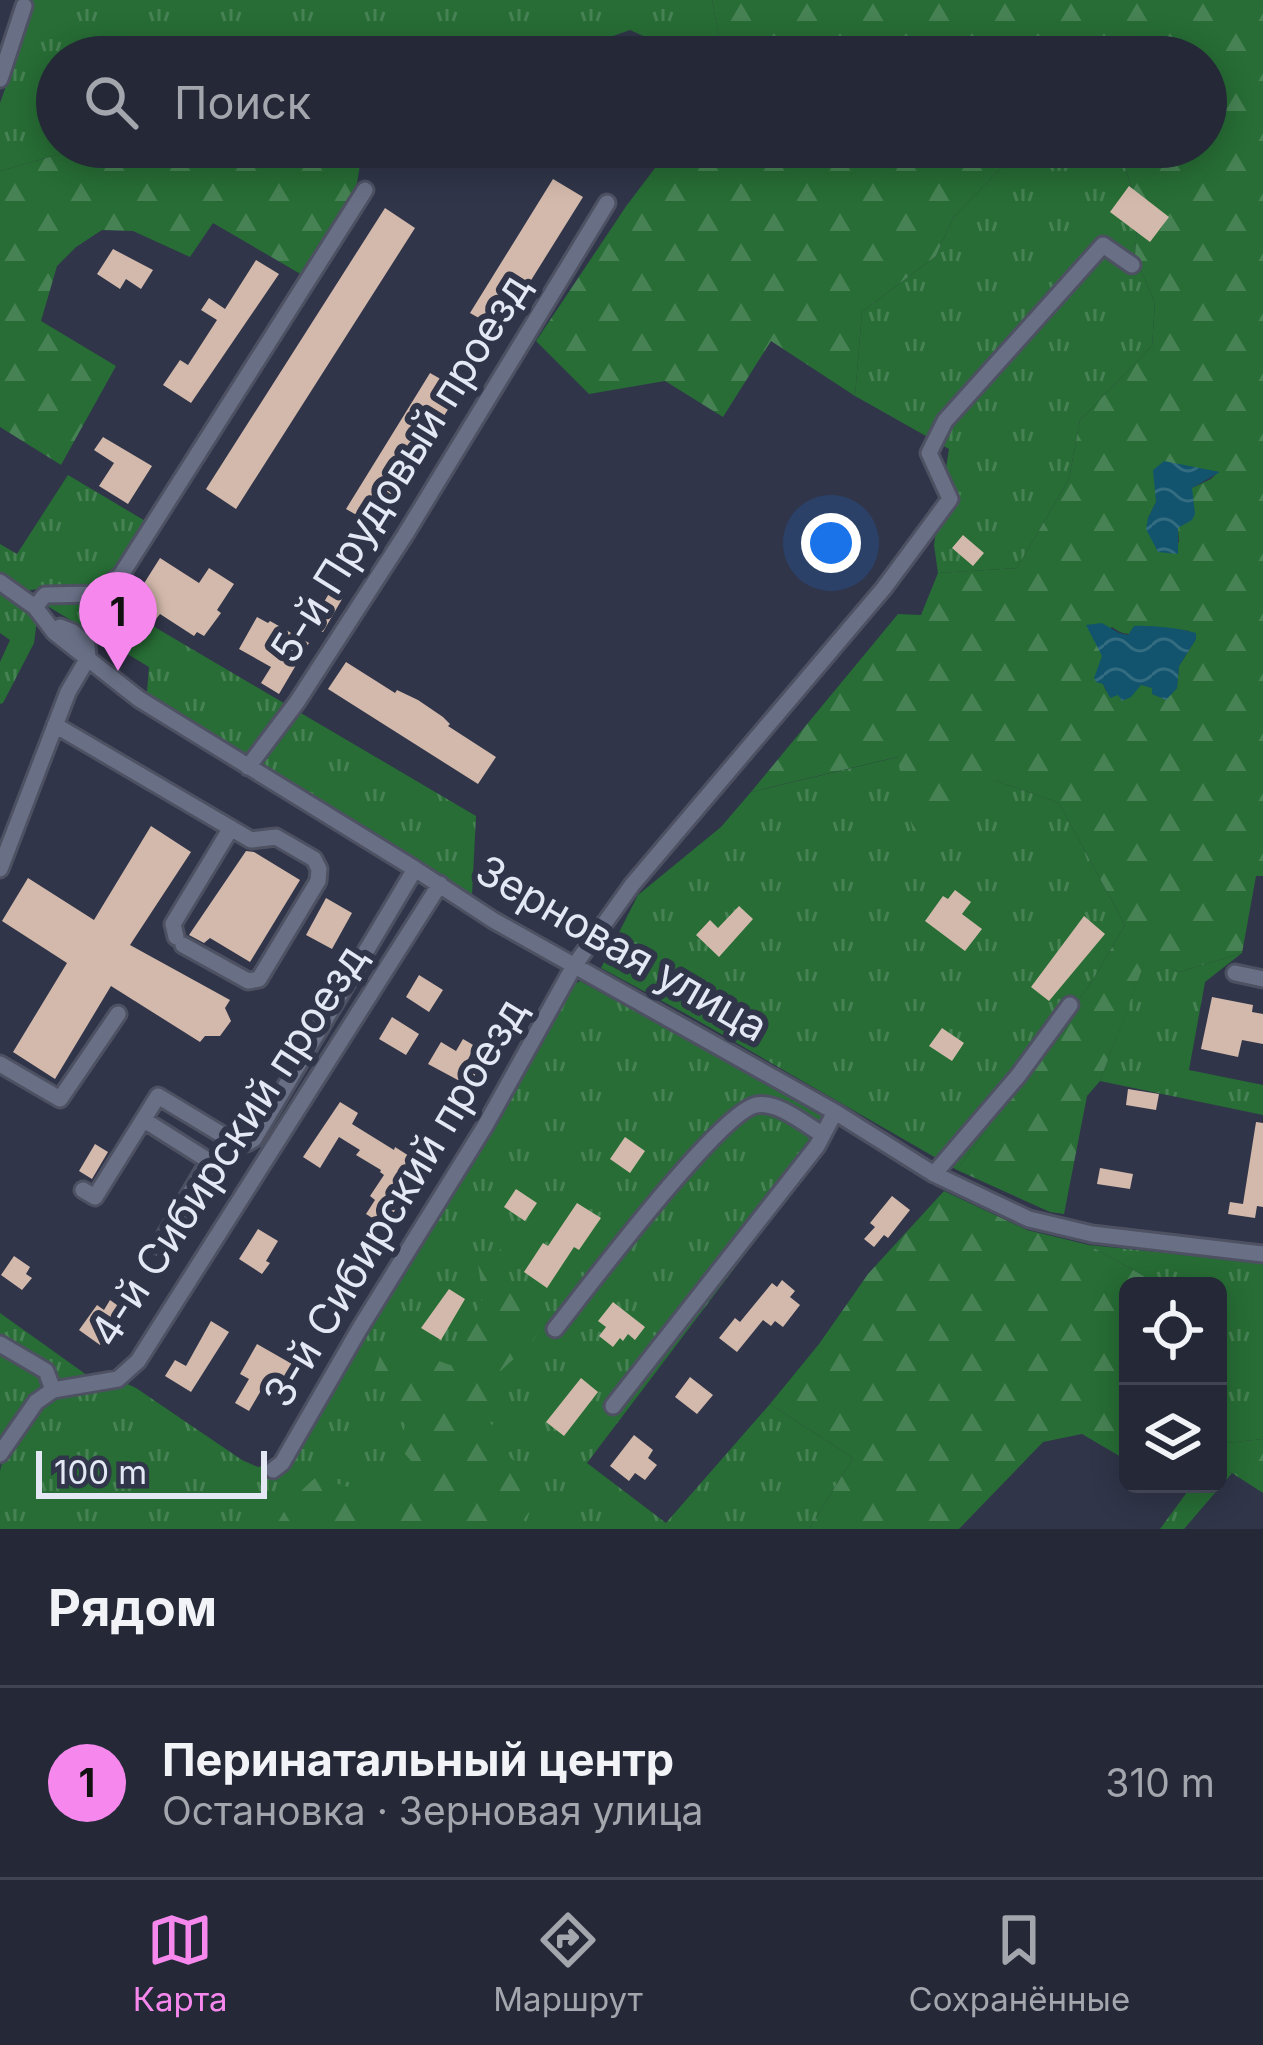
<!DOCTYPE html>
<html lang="ru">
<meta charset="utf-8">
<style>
:root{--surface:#242837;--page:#303442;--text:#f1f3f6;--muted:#a3a6ad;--line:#414452;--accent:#f688ed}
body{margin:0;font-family:Inter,sans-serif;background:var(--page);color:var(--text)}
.controls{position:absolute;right:36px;bottom:36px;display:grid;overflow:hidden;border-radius:18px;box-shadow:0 6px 30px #0003}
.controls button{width:108px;height:108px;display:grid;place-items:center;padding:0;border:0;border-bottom:3px solid var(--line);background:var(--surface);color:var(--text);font:60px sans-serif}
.scale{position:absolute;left:36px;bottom:30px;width:231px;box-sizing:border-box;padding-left:12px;border:6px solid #e4e8f5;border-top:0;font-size:33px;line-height:42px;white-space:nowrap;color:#e4e8f5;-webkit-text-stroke:9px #303549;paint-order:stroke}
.you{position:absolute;left:831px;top:543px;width:42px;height:42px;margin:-30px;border:9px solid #fff;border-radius:50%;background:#1a73e8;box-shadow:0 0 0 18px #1a73e833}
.badge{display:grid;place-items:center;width:78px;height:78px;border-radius:50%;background:var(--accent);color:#111;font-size:39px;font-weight:700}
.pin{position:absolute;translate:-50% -99px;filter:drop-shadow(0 3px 6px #0008)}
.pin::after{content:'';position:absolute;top:63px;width:42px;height:36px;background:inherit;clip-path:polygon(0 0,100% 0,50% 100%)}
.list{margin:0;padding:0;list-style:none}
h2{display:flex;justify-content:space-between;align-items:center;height:156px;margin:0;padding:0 48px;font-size:51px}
h2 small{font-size:39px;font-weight:400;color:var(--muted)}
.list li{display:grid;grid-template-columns:78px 1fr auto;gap:36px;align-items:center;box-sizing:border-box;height:192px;padding:0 48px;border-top:3px solid var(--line)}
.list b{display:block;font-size:45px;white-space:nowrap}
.list p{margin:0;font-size:39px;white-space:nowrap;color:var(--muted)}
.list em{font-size:39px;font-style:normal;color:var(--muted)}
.icon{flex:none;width:66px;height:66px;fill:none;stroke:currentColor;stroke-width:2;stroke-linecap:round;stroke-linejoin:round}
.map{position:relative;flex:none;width:1263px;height:1529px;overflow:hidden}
.search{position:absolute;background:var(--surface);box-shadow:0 6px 30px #0003;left:36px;right:36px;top:36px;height:132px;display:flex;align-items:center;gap:30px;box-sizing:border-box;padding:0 42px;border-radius:66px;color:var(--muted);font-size:45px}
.sheet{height:348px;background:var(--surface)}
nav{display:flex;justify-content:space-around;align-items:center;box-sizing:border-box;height:168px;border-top:3px solid var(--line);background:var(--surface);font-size:33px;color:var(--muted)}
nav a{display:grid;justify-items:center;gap:6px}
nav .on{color:var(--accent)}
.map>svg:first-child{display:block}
</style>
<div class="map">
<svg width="1263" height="1529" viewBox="0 0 1263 1529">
<defs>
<pattern id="grass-tufts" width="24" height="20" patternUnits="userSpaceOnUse" patternTransform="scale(3)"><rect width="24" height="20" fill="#276d35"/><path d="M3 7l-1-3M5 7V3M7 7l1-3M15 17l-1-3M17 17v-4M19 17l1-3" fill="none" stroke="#468253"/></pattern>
<pattern id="forest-firs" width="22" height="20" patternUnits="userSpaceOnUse" patternTransform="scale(3)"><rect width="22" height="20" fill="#276d35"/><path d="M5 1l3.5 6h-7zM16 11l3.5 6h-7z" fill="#468253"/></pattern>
<pattern id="water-waves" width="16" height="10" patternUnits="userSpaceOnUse" patternTransform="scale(3)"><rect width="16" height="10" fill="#12546d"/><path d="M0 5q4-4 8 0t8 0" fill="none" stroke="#346d82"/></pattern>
</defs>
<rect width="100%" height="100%" fill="#303549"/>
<path fill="url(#grass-tufts)" d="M 32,0 L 712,0 L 723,57 L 690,57 L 630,30 L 571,51 L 567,57 L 57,57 L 57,147 L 85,147 L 0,171 L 0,103 L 34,7 Z
M 1021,147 L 1097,147 L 1123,160 L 1138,210 L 1135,256 L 1155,303 L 1152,346 L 1080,420 L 1069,479 L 1017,568 L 938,573 L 934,545 L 949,449 L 855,396 L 862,312 L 936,256 L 953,218 Z
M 68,475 L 147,522 L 117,572 L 94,586 L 55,585 L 27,591 L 0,572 L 0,544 L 17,554 Z
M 0,589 L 37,619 L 34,643 L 3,703 L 0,704 L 0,662 L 10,640 L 0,633 Z
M 108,596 L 158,629 L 476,816 L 472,895 L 147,692 L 149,667 L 49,607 L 46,603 L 48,600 L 96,599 Z
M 898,757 L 994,780 L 1059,803 L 1125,925 L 1091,983 L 957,1170 L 688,1015 L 601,968 L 638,895 L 721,827 L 751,792 Z
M 1242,953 L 1205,982 L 1189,1070 L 1263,1085 L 1263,1115 L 1100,1081 L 1146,958 L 1180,972 Z
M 559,980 L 573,985 L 580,981 L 821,1113 L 832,1135 L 824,1150 L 587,1463 L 666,1523 L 770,1404 L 853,1458 L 809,1529 L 0,1529 C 0,1511 0,1489 0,1471 C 3,1452 40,1405 58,1397 C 78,1387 102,1393 123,1382 L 136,1388 L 242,1460 L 258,1467 L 271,1464 L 353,1322 L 480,1122 Z
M 1089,1245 L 1263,1263 L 1263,1439 L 1218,1444 L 1218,1286 L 1150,1286 L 1149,1279 Z
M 0,1313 L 91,1378 C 39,1387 29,1392 0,1437 Z
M 1218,1469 L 1232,1473 L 1184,1529 L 1160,1529 L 1193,1484 L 1218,1484 Z"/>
<path fill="url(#forest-firs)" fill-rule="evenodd" d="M 712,0 L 1263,0 L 1263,876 L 1256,876 L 1242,953 L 1180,972 L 1146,959 L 1100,1081 L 1087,1096 L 1064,1214 L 1050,1212 L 957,1170 L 1091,983 L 1125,925 L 1059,803 L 994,780 L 914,837 L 897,757 L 751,792 L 898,614 L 921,615 L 938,573 L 1017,568 L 1069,479 L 1080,420 L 1152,346 L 1155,303 L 1135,256 L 1138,209 L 1123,160 L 1097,147 L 1206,147 L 1206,57 L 723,57 ZM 1199,469 L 1218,472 L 1211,479 L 1192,488 L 1183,523 L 1178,527 L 1179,543 L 1148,518 L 1156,502 ZM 1112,627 C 1130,640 1134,631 1154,629 C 1165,627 1178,629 1189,631 L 1196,639 L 1179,666 L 1177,688 L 1166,699 L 1152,694 L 1152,688 L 1141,684 L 1106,691 L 1103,684 L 1095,678 L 1103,656 L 1096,641 Z
M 85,147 L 363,147 L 357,183 L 304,276 L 213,223 L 190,257 L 133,231 L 102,230 L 76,247 L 57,266 L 41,321 L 116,366 L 61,465 L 0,427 L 0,171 Z
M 671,147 L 1021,147 L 953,218 L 936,256 L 862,312 L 855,396 L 771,341 L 723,417 L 665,381 L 589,394 L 536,341 L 627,205 Z
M 944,1191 L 1027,1230 L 1089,1245 L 1149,1279 L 1150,1286 L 1128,1286 L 1128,1461 L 1082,1434 L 1043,1442 L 959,1529 L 809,1529 L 853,1458 L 770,1404 L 819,1344 L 868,1274 Z
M 500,1247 L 513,1285 L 548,1312 L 533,1341 L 491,1380 L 487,1418 L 497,1432 L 499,1448 L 534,1478 L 543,1492 L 517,1529 L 274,1529 L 290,1501 L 316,1477 L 377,1496 L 396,1491 L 412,1462 L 399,1447 L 405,1425 L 374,1373 L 385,1341 L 450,1365 L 483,1298 L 477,1257 Z
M 1263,1439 L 1263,1493 L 1232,1473 L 1218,1469 L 1218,1444 Z"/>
<path fill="url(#water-waves)" d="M 1164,461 L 1220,472 L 1192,488 L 1195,514 L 1192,520 L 1178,528 L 1178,554 L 1158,552 L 1146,529 L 1148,518 L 1156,502 L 1153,470 Z
M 1102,623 L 1119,633 L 1128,635 L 1134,626 C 1150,625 1179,628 1196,633 L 1196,639 L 1179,666 L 1177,688 L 1166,700 L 1152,694 L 1152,688 L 1141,685 L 1131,697 L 1122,701 L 1118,695 L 1110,698 L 1103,684 L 1096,682 L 1094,678 L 1102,656 L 1086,625 Z"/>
<path fill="#d3b9ab" d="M 553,179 L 583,197 L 500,330 L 470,313 Z
M 1129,186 L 1169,217 L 1150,242 L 1110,212 Z
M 385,208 L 415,228 L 236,509 L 206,489 Z
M 113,249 L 153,270 L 141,289 L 126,279 L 120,289 L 97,274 Z
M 256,260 L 279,274 L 191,403 L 163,385 L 180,360 L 188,365 L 217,320 L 201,310 L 209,298 L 225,309 Z
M 430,373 L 460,390 L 376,526 L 346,509 Z
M 103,437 L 152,466 L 128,504 L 99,486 L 114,463 L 94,450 Z
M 963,535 L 984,553 L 973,566 L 952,548 Z
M 160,558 L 199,583 L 209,568 L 234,584 L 217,610 L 221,613 L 204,636 L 197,632 L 194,636 L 160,614 L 156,619 L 131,604 Z
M 333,587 L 345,594 L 323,632 L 310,625 Z
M 257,617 L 268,623 L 270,621 L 309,643 L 279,694 L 261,683 L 271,667 L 239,649 Z
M 346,662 L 395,693 L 397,690 L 418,700 L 443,717 L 450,724 L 448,726 L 496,757 L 478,784 L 328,689 Z
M 151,826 L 191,852 L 130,945 L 230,1000 L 225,1008 L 231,1021 L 220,1036 L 205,1036 L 200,1042 L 111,986 L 55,1079 L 13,1052 L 67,963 L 2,921 L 28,878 L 94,920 Z
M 246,851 L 254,852 L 300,880 L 250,962 L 210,938 L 204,943 L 189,935 Z
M 955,890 L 971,902 L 962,914 L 982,929 L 965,951 L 925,921 L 943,896 L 948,899 Z
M 326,898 L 352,913 L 332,949 L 306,935 Z
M 739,906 L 753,919 L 719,957 L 696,935 L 710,920 L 718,928 Z
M 1084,916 L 1105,934 L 1049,1001 L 1031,987 Z
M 419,975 L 443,990 L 429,1012 L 406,997 Z
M 1212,997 L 1253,1005 L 1252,1012 L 1263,1014 L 1263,1044 L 1242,1040 L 1238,1057 L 1201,1049 Z
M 392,1017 L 419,1034 L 406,1055 L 379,1039 Z
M 942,1028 L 964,1043 L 952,1061 L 929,1046 Z
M 463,1039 L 475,1046 L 467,1061 L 479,1068 L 469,1086 L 428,1064 L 441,1042 L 456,1051 Z
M 1128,1089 L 1159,1094 L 1156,1110 L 1126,1105 Z
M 340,1102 L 358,1113 L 352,1124 L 394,1150 L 395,1147 L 417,1161 L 394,1196 L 401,1201 L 385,1226 L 366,1214 L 375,1200 L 370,1196 L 384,1175 L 380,1172 L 381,1170 L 356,1155 L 360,1150 L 339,1137 L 320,1168 L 303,1157 Z
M 1256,1122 L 1263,1123 L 1263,1207 L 1257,1206 L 1255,1218 L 1228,1214 L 1230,1202 L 1243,1204 Z
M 625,1137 L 645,1151 L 630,1173 L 610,1159 Z
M 95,1144 L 108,1152 L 92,1179 L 79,1171 Z
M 1100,1168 L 1133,1174 L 1130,1189 L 1097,1184 Z
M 516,1189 L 537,1203 L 525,1221 L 504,1207 Z
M 892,1196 L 910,1210 L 888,1238 L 884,1235 L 874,1247 L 864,1239 L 875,1227 L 870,1223 Z
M 577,1203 L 601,1218 L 579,1250 L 574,1247 L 547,1288 L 524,1272 L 543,1243 L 548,1246 Z
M 258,1229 L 278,1241 L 266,1261 L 270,1263 L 262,1274 L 239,1259 Z
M 14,1256 L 30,1267 L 26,1274 L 32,1278 L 22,1290 L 1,1275 Z
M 782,1280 L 795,1291 L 790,1297 L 800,1305 L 783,1327 L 775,1321 L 771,1326 L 763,1320 L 737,1352 L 719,1338 L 735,1318 L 740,1322 L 772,1283 L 777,1287 Z
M 449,1289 L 465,1299 L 441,1340 L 421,1328 Z
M 110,1300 L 128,1313 L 100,1345 L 79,1330 L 97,1305 L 104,1310 Z
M 613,1302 L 645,1327 L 635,1340 L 628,1334 L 623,1341 L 620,1338 L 613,1347 L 599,1336 L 606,1327 L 598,1321 Z
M 211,1321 L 229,1332 L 191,1392 L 165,1376 L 175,1360 L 186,1366 Z
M 257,1344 L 292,1364 L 275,1394 L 263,1387 L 249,1411 L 235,1403 L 249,1379 L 240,1374 Z
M 690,1377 L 713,1395 L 697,1414 L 675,1397 Z
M 581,1378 L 598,1392 L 564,1436 L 546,1422 Z
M 634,1435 L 653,1450 L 648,1458 L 657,1465 L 645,1480 L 635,1473 L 629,1481 L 610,1466 Z"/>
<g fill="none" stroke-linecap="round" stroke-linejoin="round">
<g stroke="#4d5162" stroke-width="21">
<path id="minor" d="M 0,79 L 24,6
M 0,582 L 35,607 L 54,632 L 139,699 L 415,869 L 493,920 L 835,1112 L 934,1174 L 1029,1219 L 1092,1234 L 1263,1254
M 35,607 L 45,595 L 96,594 L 121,575 L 365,190
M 55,725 L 251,840 L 276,837 L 314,859 L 319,869 L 318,881 L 259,979 L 248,981 L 183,945
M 248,767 L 297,702 L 405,535 L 607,203
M 0,869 L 68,692 L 88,658 L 87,645 L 73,632 L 60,627 L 54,632
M 176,937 L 173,924 L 231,828
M 1235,973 L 1263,979
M 0,1064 L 60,1099 L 118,1014
M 144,1120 L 209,1161 L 159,1246
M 934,1174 L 1018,1076 L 1070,1005
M 83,1190 L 95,1197 L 158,1096 L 231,1140 L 247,1143 L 254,1139 L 415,869
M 555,1329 C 586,1290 719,1113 756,1105 C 778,1101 805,1124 823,1135
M 0,1344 L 46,1371 L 53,1390
M 613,1406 L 817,1146 L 835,1112
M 0,1454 L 36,1402 L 53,1390 L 118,1379 L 138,1361 L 440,884
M 273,1470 L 282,1463 L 360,1328 L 485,1126 L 574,966 L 632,885 L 884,588 L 950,499 L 929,453 L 945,421 L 1103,245 L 1132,265"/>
</g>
<use href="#minor" stroke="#697086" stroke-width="15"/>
</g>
<g text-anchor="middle" stroke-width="12" stroke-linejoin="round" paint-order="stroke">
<g font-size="42" fill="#e4e8f5" stroke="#303549">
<text transform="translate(400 468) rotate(-58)" y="15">5-й Прудовый проезд</text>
<text transform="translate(622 948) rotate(30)" y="15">Зерновая улица</text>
<text transform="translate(228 1145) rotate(-57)" y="15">4-й Сибирский проезд</text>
<text transform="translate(395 1202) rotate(-59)" y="15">3-й Сибирский проезд</text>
</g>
</g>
</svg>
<div class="controls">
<button><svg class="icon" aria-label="locate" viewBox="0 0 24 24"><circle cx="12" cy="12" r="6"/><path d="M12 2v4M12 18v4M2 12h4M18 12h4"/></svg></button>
<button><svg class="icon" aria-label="layers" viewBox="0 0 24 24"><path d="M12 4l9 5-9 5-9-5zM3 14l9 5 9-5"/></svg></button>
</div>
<div class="scale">100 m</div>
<div class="you"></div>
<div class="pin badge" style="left:118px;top:671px">1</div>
<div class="search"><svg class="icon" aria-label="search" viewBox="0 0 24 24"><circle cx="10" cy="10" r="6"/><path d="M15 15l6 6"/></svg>Поиск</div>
</div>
<section class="sheet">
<h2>Рядом<small></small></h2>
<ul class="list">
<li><span class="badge">1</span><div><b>Перинатальный центр</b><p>Остановка · Зерновая улица</p></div><em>310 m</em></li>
</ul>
</section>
<nav>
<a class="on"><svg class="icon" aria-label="map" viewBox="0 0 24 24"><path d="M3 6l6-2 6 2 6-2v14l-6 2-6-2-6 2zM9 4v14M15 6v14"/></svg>Карта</a>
<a><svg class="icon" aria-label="directions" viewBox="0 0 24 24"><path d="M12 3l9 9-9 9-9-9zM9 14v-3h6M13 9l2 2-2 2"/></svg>Маршрут</a>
<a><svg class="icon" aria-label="saved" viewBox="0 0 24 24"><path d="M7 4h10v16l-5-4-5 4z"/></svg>Сохранённые</a>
</nav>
